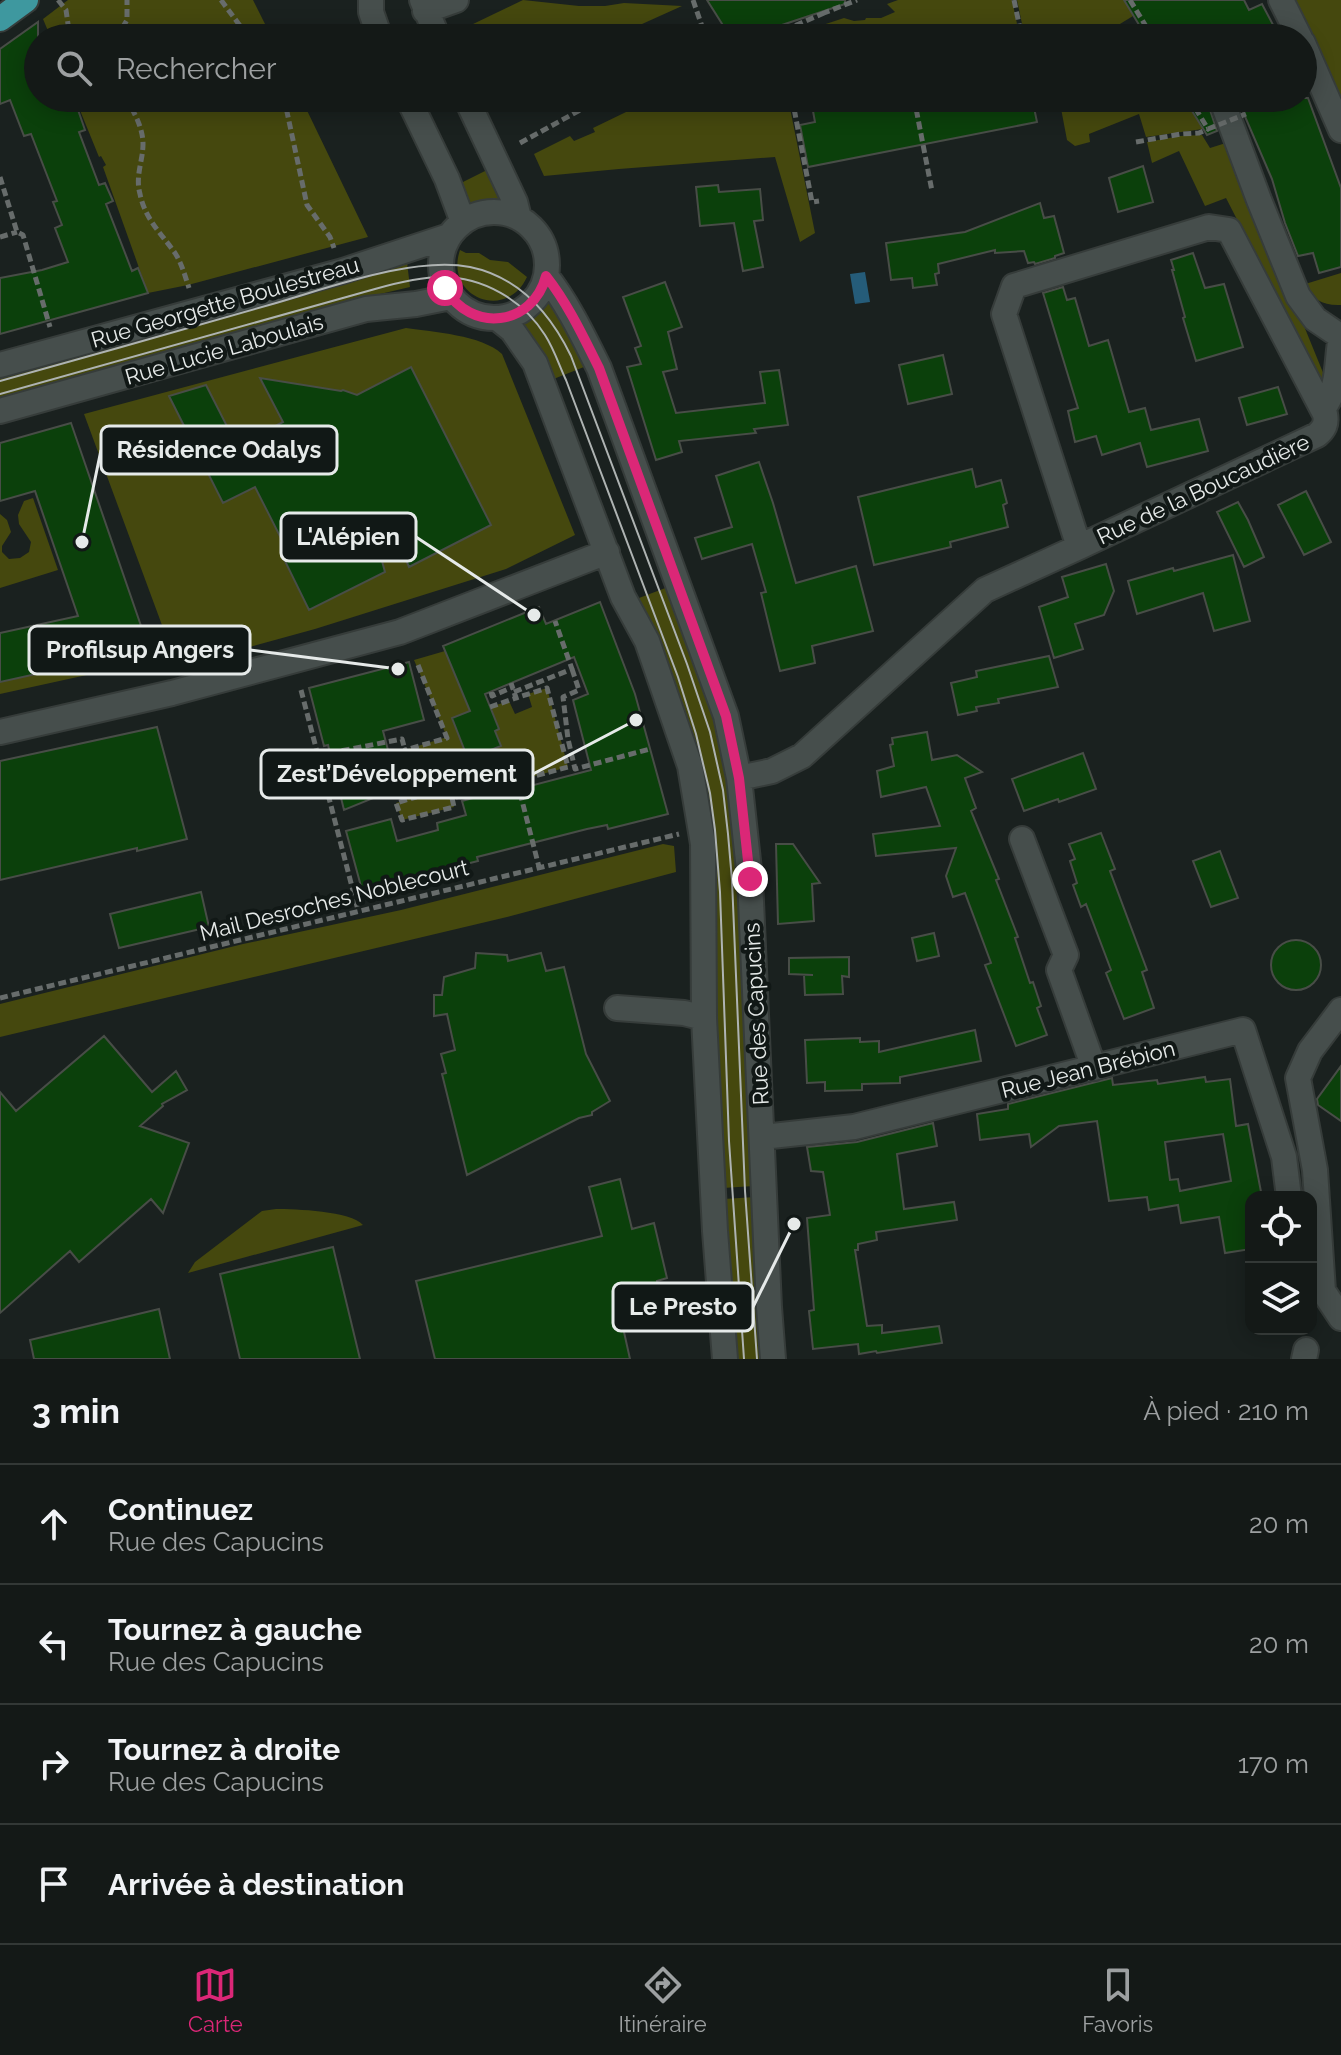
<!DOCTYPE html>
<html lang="fr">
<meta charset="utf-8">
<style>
:root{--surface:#141917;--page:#212624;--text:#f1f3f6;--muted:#9da0a1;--line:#333836;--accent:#db2777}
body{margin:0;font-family:Raleway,sans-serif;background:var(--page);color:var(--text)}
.controls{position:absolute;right:24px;bottom:24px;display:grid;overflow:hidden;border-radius:16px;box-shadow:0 4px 20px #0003}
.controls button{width:72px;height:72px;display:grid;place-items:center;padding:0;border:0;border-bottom:2px solid var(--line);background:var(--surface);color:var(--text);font:40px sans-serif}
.stop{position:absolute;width:24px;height:24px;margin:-18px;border:6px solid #db2777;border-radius:50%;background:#fff}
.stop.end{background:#db2777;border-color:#fff;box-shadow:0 2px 8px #0008}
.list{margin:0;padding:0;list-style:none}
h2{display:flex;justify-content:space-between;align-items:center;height:104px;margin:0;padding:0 32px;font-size:34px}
h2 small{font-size:26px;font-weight:400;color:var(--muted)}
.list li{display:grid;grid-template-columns:52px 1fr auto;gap:24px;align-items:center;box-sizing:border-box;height:120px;padding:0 32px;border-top:2px solid var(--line)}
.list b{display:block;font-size:30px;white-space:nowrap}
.list p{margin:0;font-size:26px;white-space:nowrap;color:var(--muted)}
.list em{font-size:26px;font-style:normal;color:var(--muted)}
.icon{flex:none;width:44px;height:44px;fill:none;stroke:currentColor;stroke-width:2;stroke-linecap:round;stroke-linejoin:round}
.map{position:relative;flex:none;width:1341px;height:1359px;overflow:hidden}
.search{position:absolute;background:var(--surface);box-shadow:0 4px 20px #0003;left:24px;right:24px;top:24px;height:88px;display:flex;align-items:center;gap:20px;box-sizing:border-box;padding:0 28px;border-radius:44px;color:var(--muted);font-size:30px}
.sheet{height:584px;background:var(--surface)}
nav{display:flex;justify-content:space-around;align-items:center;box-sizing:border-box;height:112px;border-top:2px solid var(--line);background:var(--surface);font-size:22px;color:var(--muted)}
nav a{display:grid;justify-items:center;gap:4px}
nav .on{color:var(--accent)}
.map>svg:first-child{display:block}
</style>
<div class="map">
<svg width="1341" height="1359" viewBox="0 0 1341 1359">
<rect width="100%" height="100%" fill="#1a211f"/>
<path fill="#45480e" d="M 68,0 L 253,0 L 272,38 L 51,38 L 43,19 Z
M 523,0 L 579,6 L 605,6 L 624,3 L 682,6 L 611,38 L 477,38 L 471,25 Z
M 898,0 L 1012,0 L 1020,38 L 783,38 L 844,18 L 854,21 L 865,20 L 866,18 L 881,18 L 895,12 L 887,4 Z
M 1017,0 L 1124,0 L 1133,16 L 1115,27 L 1122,38 L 1025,38 Z
M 1275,0 L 1341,0 L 1341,145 L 1330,114 Z
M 75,98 L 301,98 L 368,237 L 188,285 L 148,293 L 103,167 L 106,165 L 101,156 L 99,157 Z
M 655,98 L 788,98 L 815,233 L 800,242 L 775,157 L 619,169 L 544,176 L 534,154 L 570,136 L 574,141 L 595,132 L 593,128 Z
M 1059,98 L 1184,98 L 1203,129 L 1146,137 L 1139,114 L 1089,134 L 1090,142 L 1075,146 L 1067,140 Z
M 1202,135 L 1210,148 L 1229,142 L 1324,375 L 1325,391 L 1226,198 L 1205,206 L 1179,151 L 1152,163 L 1147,142 L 1180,136 Z
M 491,168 L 507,202 L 493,200 L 469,205 L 459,184 Z
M 460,250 L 466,253 L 479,253 L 490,260 L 508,262 L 527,277 C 506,322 444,297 460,250 Z
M 407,262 L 410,287 L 363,298 L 0,400 L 0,375 Z
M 1341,273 L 1341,305 C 1323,306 1313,299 1302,285 Z
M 551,298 L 589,365 L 551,380 L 522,325 L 538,314 Z
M 406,328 C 433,332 482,335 502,354 L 575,535 L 506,569 L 315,629 L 180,666 L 176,663 L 84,414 Z
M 33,498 L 58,570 L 0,588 L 0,514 L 7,520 L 11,532 L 2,546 L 2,552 L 9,559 L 20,558 L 29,552 L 31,542 L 19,524 L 18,515 L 24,501 Z
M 668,587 L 715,715 L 738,825 L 754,1186 L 723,1188 L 713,941 L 717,940 L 716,934 L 713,934 L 680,708 L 639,598 Z
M 149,649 L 137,664 L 0,694 L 0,682 Z
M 445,651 L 475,724 L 469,726 L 464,713 L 452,719 L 468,759 L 501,746 L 495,731 L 499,728 L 490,707 L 509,701 L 515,714 L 532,707 L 528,694 L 547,688 L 568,767 L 453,798 L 454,807 L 402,820 L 396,803 L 416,796 L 405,750 L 447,737 L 414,660 Z
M 663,844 L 674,846 L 676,872 L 507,917 L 0,1037 L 0,1004 L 243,944 L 401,910 Z
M 755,1197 L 766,1359 L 735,1359 L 724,1199 Z
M 276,1209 C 295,1209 351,1211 363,1225 L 188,1273 L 195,1262 L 262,1211 Z"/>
<path fill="#255c79" d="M 865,272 L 870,302 L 855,304 L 850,274 Z"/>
<path fill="#0b400b" stroke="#484d47" stroke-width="2" fill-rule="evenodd" d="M 707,0 L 845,0 L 845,4 L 743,38 L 731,38 Z
M 1124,0 L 1244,0 L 1249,10 L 1262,4 L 1280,38 L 1147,38 Z
M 38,22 L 38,98 L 66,98 L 70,109 L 77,107 L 85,130 L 79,132 L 99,185 L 105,183 L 113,201 L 106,204 L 132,271 L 138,268 L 148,293 L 0,334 L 0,278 L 42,270 L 68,262 L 55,228 L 62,225 L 53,202 L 57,201 L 31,134 L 24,136 L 10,100 L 0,104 L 0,49 Z
M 879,98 L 892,98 L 893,105 L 932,98 L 1032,98 L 1037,122 L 808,167 L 800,125 L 815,122 L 813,111 Z
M 1184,98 L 1206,98 L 1217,131 L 1207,135 Z
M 1237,98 L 1308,98 L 1341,188 L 1341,267 L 1319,273 L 1313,253 L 1298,256 L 1285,223 L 1272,179 Z
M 1143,166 L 1153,202 L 1118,212 L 1109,178 Z
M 718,185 L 719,192 L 760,189 L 763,220 L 754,221 L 763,267 L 743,271 L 734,223 L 700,226 L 696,187 Z
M 1040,203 L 1044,218 L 1054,216 L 1064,253 L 1055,256 L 1055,258 L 1035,264 L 1034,262 L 1028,263 L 1024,251 L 995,253 L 995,250 L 938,264 L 939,273 L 935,274 L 937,285 L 913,288 L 912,278 L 891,280 L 886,243 L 965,232 Z
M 1193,253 L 1205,288 L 1224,284 L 1243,347 L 1196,361 L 1183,318 L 1185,317 L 1172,270 L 1174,270 L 1171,260 Z
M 665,282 L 682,327 L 668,332 L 677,369 L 663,372 L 676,413 L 765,403 L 760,372 L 779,370 L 788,425 L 754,429 L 756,433 L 679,441 L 682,452 L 656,460 L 627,367 L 641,364 L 635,348 L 641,346 L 623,297 Z
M 1063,287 L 1067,300 L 1075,298 L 1089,346 L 1108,340 L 1129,412 L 1145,408 L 1151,430 L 1199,419 L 1208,451 L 1147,467 L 1140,443 L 1102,455 L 1096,436 L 1075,442 L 1068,411 L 1078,408 L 1043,293 Z
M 943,355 L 952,394 L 908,404 L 899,365 Z
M 411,367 L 491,525 L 409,567 L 392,526 L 374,532 L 385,572 L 309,610 L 282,555 L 288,552 L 255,487 L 223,503 L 169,396 L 206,385 L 237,446 L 283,422 L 260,378 L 341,391 L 343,390 L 357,395 Z
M 1278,387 L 1287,414 L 1247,425 L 1239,398 Z
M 71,423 L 149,649 L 0,682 L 0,633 L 78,616 L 35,491 L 0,501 L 0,443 Z
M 759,462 L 773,503 L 796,583 L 856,566 L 873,631 L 812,646 L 815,663 L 780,671 L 761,593 L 766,592 L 752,544 L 702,559 L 695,538 L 732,527 L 716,476 Z
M 972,469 L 976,487 L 1001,480 L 1007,503 L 1003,505 L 1008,527 L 950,542 L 951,547 L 874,565 L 858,497 Z
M 1306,491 L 1331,542 L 1304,555 L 1278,505 Z
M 1238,502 L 1248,520 L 1264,557 L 1244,567 L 1217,512 Z
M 1233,555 L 1250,621 L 1214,631 L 1203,593 L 1137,614 L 1128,581 L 1173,568 L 1174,571 Z
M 1106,564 L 1114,591 L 1104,615 L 1075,624 L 1083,649 L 1054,658 L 1039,607 L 1068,597 L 1062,577 Z
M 600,602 L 635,694 L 668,814 L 608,829 L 607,825 L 587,829 L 477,857 L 478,861 L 362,890 L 346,831 L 391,819 L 397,841 L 438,830 L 437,823 L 466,815 L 462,801 L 502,790 L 503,793 L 591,770 L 573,700 L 588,694 L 574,657 L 485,694 L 499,729 L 495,731 L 501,746 L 468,759 L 452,718 L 470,711 L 443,646 L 539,607 L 546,624 Z
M 1049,656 L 1058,687 L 998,699 L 999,703 L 976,707 L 977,711 L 958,715 L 951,683 L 977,677 L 976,671 Z
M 409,662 L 424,720 L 383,731 L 398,788 L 344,810 L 328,745 L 324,746 L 309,688 Z
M 157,727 L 187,839 L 137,851 L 137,848 L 0,880 L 0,761 Z
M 927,732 L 932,760 L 957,755 L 982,772 L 965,778 L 976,808 L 971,811 L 999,879 L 996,880 L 1018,937 L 1015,938 L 1030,983 L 1033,982 L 1041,1006 L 1037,1008 L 1047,1035 L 1016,1046 L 985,965 L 991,963 L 965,893 L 953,897 L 946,876 L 956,848 L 876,856 L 873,834 L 940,826 L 926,787 L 881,797 L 877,771 L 894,766 L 890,745 L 893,744 L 892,738 Z
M 1083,753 L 1096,789 L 1059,802 L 1058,799 L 1024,811 L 1012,779 Z
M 1101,833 L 1115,869 L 1110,871 L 1147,970 L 1142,972 L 1154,1008 L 1124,1019 L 1106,973 L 1111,970 L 1086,904 L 1081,907 L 1073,885 L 1077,883 L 1070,861 L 1075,859 L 1069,844 Z
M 776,844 L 793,844 L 820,883 L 812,884 L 814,921 L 778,924 Z
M 1220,851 L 1238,898 L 1211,907 L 1193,861 Z
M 201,892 L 209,927 L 119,948 L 110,914 Z
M 934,933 L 939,956 L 917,961 L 912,938 Z
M1271 965a25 25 0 1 1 50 0a25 25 0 1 1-50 0Z
M 476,953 L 507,955 L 508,961 L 541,953 L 546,971 L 564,967 L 586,1054 L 610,1101 L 592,1112 L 592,1115 L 579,1118 L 467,1175 L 442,1074 L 446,1073 L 441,1054 L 455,1050 L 447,1014 L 434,1016 L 434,995 L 442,995 L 444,977 L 475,968 Z
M 849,957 L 849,977 L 842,976 L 843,994 L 805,995 L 804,975 L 813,975 L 789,974 L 789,958 Z
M 975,1030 L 981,1061 L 900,1077 L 900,1083 L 862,1084 L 862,1090 L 825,1091 L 825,1082 L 807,1083 L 805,1040 L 860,1038 L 860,1042 L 879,1041 L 879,1052 Z
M 104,1036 L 152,1092 L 176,1071 L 187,1090 L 162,1104 L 163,1106 L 140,1126 L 189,1143 L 163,1213 L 151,1199 L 79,1262 L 70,1251 L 0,1313 L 0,1092 L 16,1111 Z
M 1341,1066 L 1341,1121 L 1318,1105 L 1317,1099 Z
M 1205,1077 L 1206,1082 L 1230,1079 L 1236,1126 L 1248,1124 L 1262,1197 L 1251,1197 L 1251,1249 L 1225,1253 L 1219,1217 L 1181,1223 L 1178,1205 L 1149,1210 L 1147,1197 L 1109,1201 L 1097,1121 L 1059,1126 L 1031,1147 L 1029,1134 L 980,1140 L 977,1114 L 1008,1109 L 1008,1104 L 1112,1078 L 1113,1085 L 1157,1080 L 1158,1084 ZM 1223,1134 L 1231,1181 L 1180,1191 L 1178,1179 L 1170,1180 L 1165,1142 Z
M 933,1123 L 937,1146 L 897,1154 L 904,1209 L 954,1202 L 957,1220 L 876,1232 L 877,1240 L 858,1244 L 858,1250 L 855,1250 L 867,1326 L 882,1325 L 882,1333 L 939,1326 L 942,1343 L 877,1353 L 876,1351 L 859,1354 L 858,1344 L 813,1349 L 809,1311 L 814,1310 L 807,1218 L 830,1215 L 823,1172 L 811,1171 L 807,1147 L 857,1142 Z
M 620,1179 L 632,1229 L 654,1223 L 667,1278 L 657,1281 L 658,1287 L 616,1296 L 630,1359 L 435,1359 L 416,1281 L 602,1236 L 589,1187 Z
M 333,1247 L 360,1359 L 240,1359 L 220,1274 Z
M 159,1309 L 170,1359 L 34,1359 L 30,1340 Z"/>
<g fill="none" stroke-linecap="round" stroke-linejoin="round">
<g stroke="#363c3a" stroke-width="28">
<path id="minor" d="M 371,0 L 371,12 L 380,38
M 422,0 L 438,38
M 1281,0 L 1300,38
M 425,11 L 456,0
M 1303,43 L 1341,130
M 408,98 L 447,179 L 463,222
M 466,98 L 515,202 L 519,218
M 1221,98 L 1259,200 L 1298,296 L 1315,319 L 1340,336
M441 265a53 53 0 1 1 106 0a53 53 0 1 1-106 0Z
M 546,276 C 568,304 583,336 599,368 L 726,716 L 739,778 L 750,879 L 769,1307 L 773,1359
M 497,318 L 512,330 L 535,363 L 623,597 L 647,641 L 690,766 L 703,844 L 704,1018 L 715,1231 L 725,1359
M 0,365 L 343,271 L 449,236
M 1323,409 C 1340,386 1336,362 1341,336
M 0,411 L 366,309 L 416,304 L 451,297
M 0,732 L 172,693 L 400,632 L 607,552
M 739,778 L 772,771 L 802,756 L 985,590 L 1079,547 L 1317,435 C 1324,429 1327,424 1325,414 L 1229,230 L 1209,227 L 1014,286 L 1004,314 L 1079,547
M 1022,839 L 1066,955 L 1059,970 L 1094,1068
M 617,1008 L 684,1013 L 704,1018
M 1341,1010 L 1310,1051 L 1298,1078 L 1315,1170 L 1323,1291 L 1341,1318
M 762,1137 L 854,1127 L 1243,1030 L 1284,1157 L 1289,1197
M 1304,1359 L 1306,1350"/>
</g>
<g stroke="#363c3a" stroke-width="28">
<path id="major" d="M 0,19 L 26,0"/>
</g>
<path stroke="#676c6b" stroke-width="5" stroke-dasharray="8 4" stroke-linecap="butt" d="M 58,0 L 66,10 L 70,38
M 221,0 L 249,38
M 693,0 L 706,38
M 1014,0 L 1022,38
M 1130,0 L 1153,38
M 823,11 L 824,13 L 857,0
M 116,38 L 127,20 L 127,0
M 761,38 L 778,33
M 779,38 L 778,33 L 824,13
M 125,98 C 134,111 143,128 143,144 C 143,161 135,176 140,194 C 145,219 161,233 175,253 C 182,264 185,276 189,288
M 284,98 L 307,205 L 330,237 L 334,248
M 792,98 L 812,202 L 819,201
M 914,98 L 932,191
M 1136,142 L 1181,134 L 1199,133 L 1208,129
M 520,143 L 582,109 L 608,98
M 0,177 L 17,232 L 23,235 L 50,327
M 0,237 L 17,232
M 418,665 L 447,738 L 405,750 L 416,797 L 396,803 L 402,820 L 454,807 L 452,798 L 568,767 L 547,688 L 516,698 L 511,683
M 572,669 L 579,690 L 563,697 L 568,739 L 575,769 L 650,749
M 301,690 L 358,910
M 491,692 L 492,696 L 513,687
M 514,692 L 572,669 L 555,621
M 490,707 L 516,698
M 330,753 L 402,739 L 405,750
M 517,781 L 539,867
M 0,998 L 679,834"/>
<use href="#minor" stroke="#464e4c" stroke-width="24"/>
<use href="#major" stroke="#3e989f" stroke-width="24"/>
<path stroke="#aeb3b2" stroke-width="2" d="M 0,381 C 90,356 179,331 269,305 C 326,289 412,256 470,267 C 519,277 550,313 571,356 L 687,664 L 710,732 L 723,790 L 728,834 L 732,880 L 745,1191 L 757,1359
M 0,394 L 375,289 C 396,283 419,277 442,277 C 483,277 523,300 545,335 C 554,349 559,365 566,380 L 678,677 L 696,734 L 710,793 L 715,830 L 720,892 L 729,1141 L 744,1359"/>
<path stroke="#676c6b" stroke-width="5" stroke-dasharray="8 4" stroke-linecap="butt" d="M 1189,98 L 1208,129 L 1246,114"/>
</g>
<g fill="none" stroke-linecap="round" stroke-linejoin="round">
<path stroke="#db2777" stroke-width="10" d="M 445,288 C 471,334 533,326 546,276 C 568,304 583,336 599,368 L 726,716 L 739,778 L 750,879"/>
</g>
<g text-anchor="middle" stroke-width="8" stroke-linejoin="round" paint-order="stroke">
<g font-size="22" fill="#e6eae9" stroke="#111816">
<text transform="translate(225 302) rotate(-16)" y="8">Rue Georgette Boulestreau</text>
<text transform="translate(224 349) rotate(-16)" y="8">Rue Lucie Laboulais</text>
<text transform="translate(1203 489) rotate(-25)" y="8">Rue de la Boucaudière</text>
<text transform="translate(334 900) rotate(-14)" y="8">Mail Desroches Noblecourt</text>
<text transform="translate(756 1014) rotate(-93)" y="8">Rue des Capucins</text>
<text transform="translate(1088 1069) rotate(-14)" y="8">Rue Jean Brébion</text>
</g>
</g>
<path fill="none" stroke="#e6eae9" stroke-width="3" d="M82 542L101 450M534 615L416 537M398 669L250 650M636 720L533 774M794 1224L753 1307"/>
<g fill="#e6eae9" stroke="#111816" stroke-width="3">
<circle cx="82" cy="542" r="8"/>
<circle cx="534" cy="615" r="8"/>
<circle cx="398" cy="669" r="8"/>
<circle cx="636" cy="720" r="8"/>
<circle cx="794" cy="1224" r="8"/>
</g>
<g fill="#111816" stroke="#e6eae9" stroke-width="3">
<rect x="101" y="426" width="236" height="48" rx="8"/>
<rect x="281" y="513" width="135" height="48" rx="8"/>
<rect x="29" y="626" width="221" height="48" rx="8"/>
<rect x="261" y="750" width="272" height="48" rx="8"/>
<rect x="613" y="1283" width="140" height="48" rx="8"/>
</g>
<g font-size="24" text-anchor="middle" font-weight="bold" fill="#e6eae9">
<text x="219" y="458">Résidence Odalys</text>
<text x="348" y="545">L'Alépien</text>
<text x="140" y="658">Profilsup Angers</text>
<text x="397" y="782">Zest’Développement</text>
<text x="683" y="1315">Le Presto</text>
</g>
</svg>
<div class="controls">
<button><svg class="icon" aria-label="locate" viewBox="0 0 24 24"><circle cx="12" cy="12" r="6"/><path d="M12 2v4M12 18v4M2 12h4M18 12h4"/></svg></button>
<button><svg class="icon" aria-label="layers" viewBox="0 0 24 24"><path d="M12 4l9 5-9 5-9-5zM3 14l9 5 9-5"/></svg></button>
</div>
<div class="stop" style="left:445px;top:288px"></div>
<div class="stop end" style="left:750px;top:879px"></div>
<div class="search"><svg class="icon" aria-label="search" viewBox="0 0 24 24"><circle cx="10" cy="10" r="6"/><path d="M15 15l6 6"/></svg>Rechercher</div>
</div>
<section class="sheet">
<h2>3 min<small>À pied · 210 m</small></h2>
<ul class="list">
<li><svg class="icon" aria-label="ahead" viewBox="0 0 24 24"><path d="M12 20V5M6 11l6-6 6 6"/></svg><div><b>Continuez</b><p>Rue des Capucins</p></div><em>20 m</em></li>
<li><svg class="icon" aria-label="left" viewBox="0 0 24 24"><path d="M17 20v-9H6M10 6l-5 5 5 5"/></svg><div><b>Tournez à gauche</b><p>Rue des Capucins</p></div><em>20 m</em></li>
<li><svg class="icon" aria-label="right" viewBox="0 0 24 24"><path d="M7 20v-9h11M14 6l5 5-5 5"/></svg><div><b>Tournez à droite</b><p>Rue des Capucins</p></div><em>170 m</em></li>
<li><svg class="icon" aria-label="arrive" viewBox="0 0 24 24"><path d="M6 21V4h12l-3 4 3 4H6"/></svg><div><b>Arrivée à destination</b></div></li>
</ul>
</section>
<nav>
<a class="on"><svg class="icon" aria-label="map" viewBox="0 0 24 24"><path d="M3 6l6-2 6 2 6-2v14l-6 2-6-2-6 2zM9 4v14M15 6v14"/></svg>Carte</a>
<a><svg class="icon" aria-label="directions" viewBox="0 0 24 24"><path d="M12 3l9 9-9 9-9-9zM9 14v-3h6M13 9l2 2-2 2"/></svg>Itinéraire</a>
<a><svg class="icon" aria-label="saved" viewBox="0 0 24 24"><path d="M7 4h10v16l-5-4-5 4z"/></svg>Favoris</a>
</nav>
